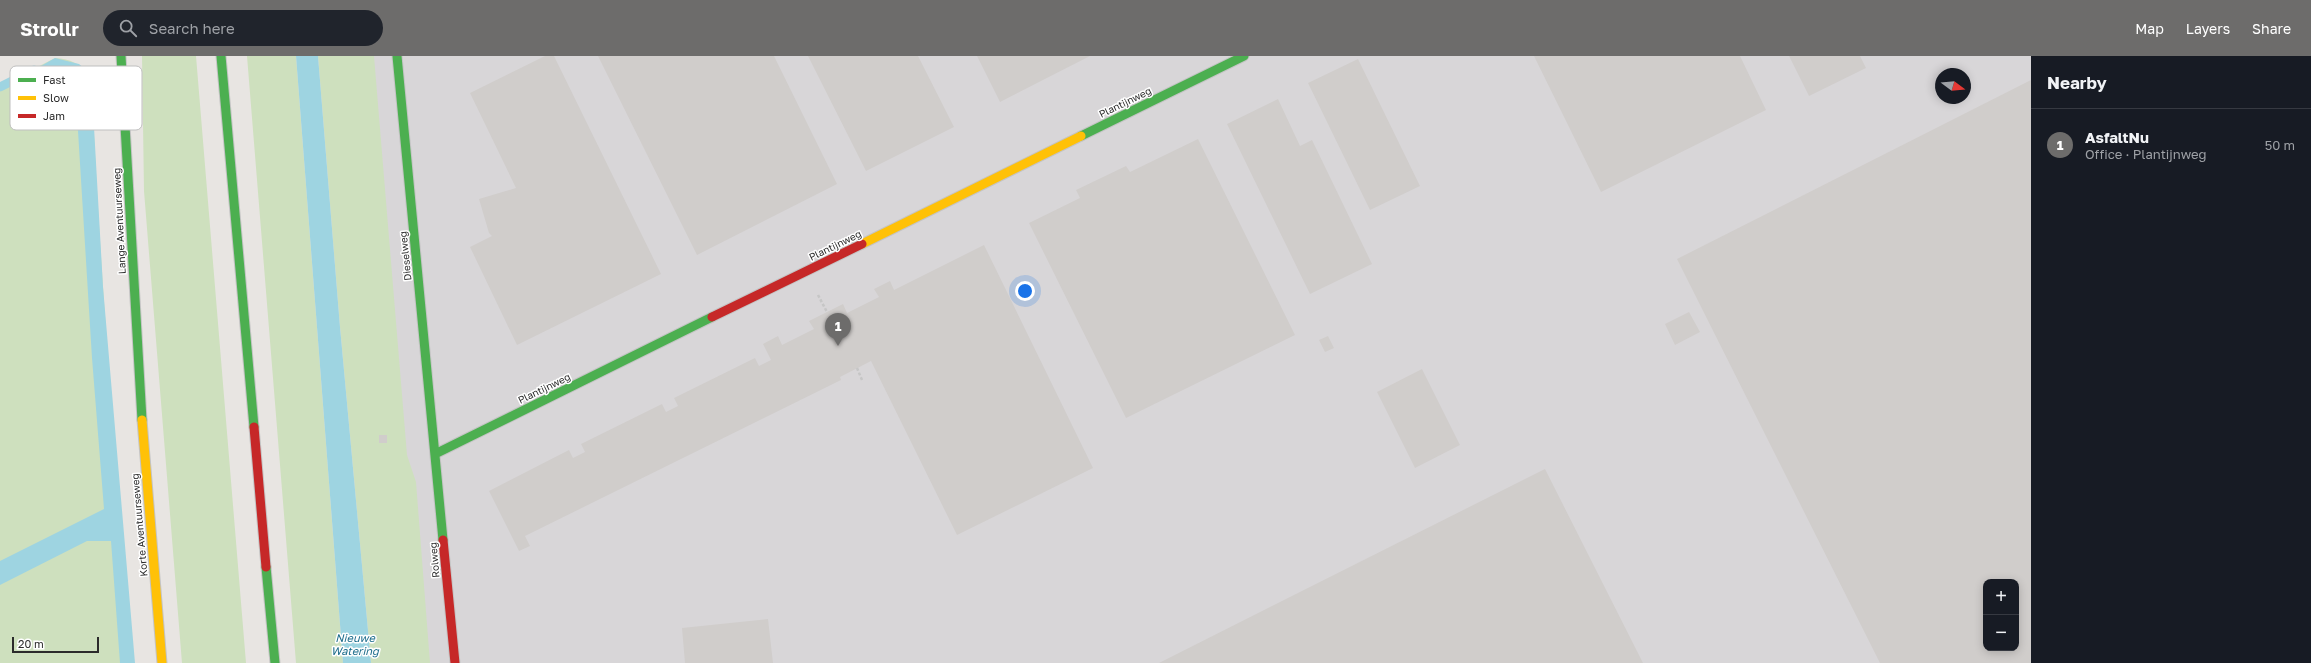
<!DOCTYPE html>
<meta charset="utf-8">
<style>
:root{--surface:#171b24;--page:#20242c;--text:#f1f3f6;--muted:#9ea1a6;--line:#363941;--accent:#6d6c6b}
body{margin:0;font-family:"Golos Text",sans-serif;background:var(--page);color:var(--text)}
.controls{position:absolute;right:12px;bottom:12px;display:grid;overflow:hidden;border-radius:8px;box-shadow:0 2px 10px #0003}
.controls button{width:36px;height:36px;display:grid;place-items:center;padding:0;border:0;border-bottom:1px solid var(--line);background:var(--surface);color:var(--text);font:20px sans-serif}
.compass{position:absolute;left:1935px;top:12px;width:36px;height:36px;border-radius:50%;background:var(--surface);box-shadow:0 2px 10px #0003;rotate:106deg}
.scale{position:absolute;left:12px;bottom:10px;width:87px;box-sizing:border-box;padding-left:4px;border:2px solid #2b2b2b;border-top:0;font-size:11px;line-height:14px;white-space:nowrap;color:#2b2b2b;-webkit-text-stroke:3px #fff;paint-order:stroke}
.you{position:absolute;left:1025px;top:235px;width:14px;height:14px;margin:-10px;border:3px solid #fff;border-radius:50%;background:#1a73e8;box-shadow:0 0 0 6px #1a73e833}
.badge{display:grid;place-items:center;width:26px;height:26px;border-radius:50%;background:var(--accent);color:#fff;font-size:13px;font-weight:700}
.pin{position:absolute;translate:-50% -33px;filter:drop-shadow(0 1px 2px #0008)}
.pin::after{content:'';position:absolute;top:21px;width:14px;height:12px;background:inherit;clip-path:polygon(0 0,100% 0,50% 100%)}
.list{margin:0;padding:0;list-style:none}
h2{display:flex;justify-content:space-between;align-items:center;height:52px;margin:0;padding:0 16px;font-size:17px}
h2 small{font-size:13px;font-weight:400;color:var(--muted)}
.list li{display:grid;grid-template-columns:26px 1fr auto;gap:12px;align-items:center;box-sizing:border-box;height:72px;padding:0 16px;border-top:1px solid var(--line)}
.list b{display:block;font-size:15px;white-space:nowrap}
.list p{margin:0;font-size:13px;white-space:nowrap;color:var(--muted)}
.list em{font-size:13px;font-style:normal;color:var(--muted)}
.icon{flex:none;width:22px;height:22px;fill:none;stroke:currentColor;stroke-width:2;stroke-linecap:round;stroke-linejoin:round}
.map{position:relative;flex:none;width:2031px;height:607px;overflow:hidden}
header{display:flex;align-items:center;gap:24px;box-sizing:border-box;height:56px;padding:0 20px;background:var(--accent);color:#fff}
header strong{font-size:19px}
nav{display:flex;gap:22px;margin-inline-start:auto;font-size:14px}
.search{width:280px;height:36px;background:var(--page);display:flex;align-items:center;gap:10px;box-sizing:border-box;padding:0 14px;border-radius:22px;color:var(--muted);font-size:15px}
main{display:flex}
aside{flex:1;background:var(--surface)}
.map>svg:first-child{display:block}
</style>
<header>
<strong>Strollr</strong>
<div class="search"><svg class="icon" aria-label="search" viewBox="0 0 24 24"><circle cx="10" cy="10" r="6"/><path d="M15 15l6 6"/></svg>Search here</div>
<nav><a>Map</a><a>Layers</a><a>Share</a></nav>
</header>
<main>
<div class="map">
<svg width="2031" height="607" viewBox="0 0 2031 607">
<rect width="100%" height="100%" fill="#e8e5e2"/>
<path fill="#d8d6d8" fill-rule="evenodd" d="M 361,0 L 2031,0 L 2031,607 L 410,607 ZM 1941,18 L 1965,18 L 1965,42 L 1941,42 ZM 1986,526 L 2016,526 L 2016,592 L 1986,592 Z"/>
<path fill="#cee0be" d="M 142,0 L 196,0 L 246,607 L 182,607 L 144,135 Z
M 247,0 L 296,0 L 343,607 L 296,607 Z
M 318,0 L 374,0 L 407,399 L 416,426 L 430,607 L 371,607 L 340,271 Z
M 55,2 C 71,3 79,8 91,18 C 100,215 115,411 134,607 L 0,607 L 0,30 Z"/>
<path fill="#9ed4e1" d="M 296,0 L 318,0 L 340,271 L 371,607 L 343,607 Z
M 55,2 L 79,8 L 91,18 L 103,231 L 135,607 L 120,607 L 111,485 L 87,485 L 0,529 L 0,505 L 104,453 L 92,302 L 78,75 L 69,37 L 56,23 L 34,14 Z"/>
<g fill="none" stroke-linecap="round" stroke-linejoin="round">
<path stroke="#9ed4e1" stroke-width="9" d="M 0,31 L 34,14"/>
</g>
<path fill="#d0cdcb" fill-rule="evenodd" d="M 545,0 L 554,0 L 661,218 L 517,289 L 470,191 L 492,180 L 489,177 L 479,143 L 516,132 L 470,37 Z
M 598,0 L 774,0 L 837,128 L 697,199 Z
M 808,0 L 918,0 L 954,71 L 866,115 Z
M 977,0 L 1090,0 L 1000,46 Z
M 1534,0 L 1740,0 L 1766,54 L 1601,136 Z
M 1789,0 L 1860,0 L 1866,12 L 1809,40 Z
M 1358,3 L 1420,130 L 1370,154 L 1308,27 Z
M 2031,24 L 2031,607 L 1880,607 L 1677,203 ZM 1986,526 L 2016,526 L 2016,592 L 1986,592 Z
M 1278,43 L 1300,90 L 1312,84 L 1372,208 L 1310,238 L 1227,68 Z
M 1198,83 L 1295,279 L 1126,362 L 1029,167 L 1080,142 L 1076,134 L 1126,110 L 1130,116 Z
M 984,189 L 1093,412 L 957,479 L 871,305 L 840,321 L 841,324 L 525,480 L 530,490 L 519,495 L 489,435 L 569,394 L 573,402 L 585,396 L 581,388 L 662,348 L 666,356 L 678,350 L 674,342 L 755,302 L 759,310 L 771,304 L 763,288 L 778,280 L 782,289 L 814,273 L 809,265 L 843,248 L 847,257 L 879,241 L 874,233 L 890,225 L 894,234 Z
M 1689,256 L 1700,276 L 1675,289 L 1665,268 Z
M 1328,280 L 1334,292 L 1325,296 L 1319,284 Z
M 1422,313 L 1460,389 L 1415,412 L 1377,336 Z
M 379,379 L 387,379 L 387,387 L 379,387 Z
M 1545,413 L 1643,607 L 1159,607 L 1282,545 Z
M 768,563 L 773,607 L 685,607 L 682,572 Z"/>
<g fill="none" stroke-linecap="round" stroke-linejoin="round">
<g stroke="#c4c4c4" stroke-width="11">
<path id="fast" d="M 121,0 L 142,364
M 221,0 L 254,371
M 397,0 L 443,484
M 1081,80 L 1244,0
M 435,398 L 712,261
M 266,511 L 275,607"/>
</g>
<g stroke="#c4c4c4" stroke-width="11">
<path id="slow" d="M 862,188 L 1081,80
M 142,364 L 162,607"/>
</g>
<g stroke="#c4c4c4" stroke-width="11">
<path id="jam" d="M 712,261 L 862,188
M 254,371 L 266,511
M 443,484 L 455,607"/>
</g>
<path stroke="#c6c6c6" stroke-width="2.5" stroke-dasharray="3 2" stroke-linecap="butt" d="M 818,239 L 827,256
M 857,312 L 862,324"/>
<use href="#fast" stroke="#4caf50" stroke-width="9"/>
<use href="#slow" stroke="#ffc107" stroke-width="9"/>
<use href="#jam" stroke="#c62828" stroke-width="9"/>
</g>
<g text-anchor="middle" stroke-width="3" stroke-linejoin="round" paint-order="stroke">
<g font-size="10" fill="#2b2b2b" stroke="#fff">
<text transform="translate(1125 46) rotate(-26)" y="4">Plantijnweg</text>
<text transform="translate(119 165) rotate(-93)" y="4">Lange Aventuurseweg</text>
<text transform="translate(835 189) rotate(-26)" y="4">Plantijnweg</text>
<text transform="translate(405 200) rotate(-96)" y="4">Dieselweg</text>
<text transform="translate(544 332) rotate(-26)" y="4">Plantijnweg</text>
<text transform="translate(139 469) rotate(-95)" y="4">Korte Aventuurseweg</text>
<text transform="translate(434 504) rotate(-95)" y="4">Rolweg</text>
</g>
<g font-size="11" font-style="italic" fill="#1d6d8c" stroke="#fff">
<text x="355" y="586">Nieuwe<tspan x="355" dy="13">Watering</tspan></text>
</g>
</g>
<rect x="10" y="10" width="132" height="64" rx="6" fill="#fff" stroke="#bfbfbf" stroke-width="1"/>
<rect x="18" y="22" width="18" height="4" fill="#4caf50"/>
<rect x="18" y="40" width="18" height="4" fill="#ffc107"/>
<rect x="18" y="58" width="18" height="4" fill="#c62828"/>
<g font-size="11" fill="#2b2b2b">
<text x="43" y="28">Fast</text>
<text x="43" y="46">Slow</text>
<text x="43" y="64">Jam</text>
</g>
</svg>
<div class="controls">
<button>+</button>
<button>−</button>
</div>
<svg class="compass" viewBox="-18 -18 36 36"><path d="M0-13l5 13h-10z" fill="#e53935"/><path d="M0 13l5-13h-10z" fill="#9ea1a6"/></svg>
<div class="scale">20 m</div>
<div class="you"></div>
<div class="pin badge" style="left:838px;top:290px">1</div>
</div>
<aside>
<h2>Nearby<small></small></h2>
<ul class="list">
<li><span class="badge">1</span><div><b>AsfaltNu</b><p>Office · Plantijnweg</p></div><em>50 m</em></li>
</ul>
</aside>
</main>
